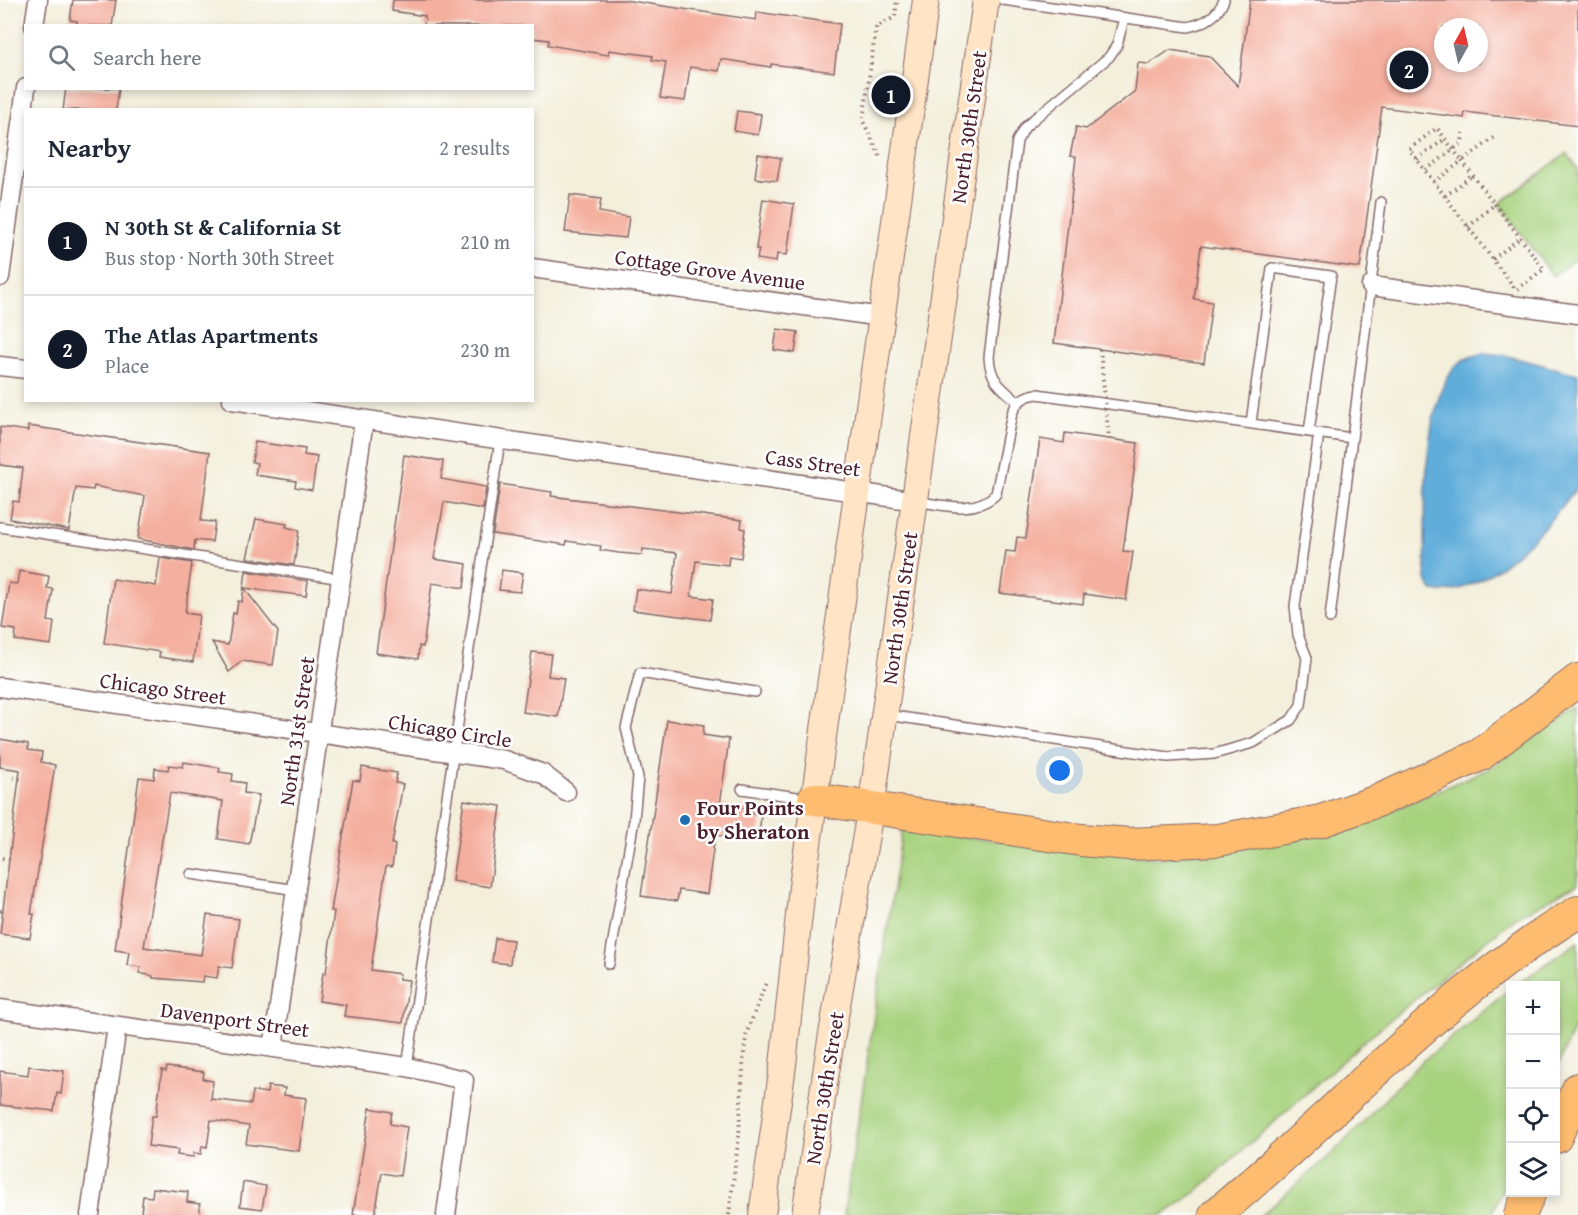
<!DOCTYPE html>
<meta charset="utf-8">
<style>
:root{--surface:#fff;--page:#f2f2f3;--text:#1f2937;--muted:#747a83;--line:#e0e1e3;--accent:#111827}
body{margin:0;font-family:"Gentium Book Plus",serif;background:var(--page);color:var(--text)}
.controls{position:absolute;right:18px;bottom:18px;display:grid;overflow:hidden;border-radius:0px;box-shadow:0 3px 9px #0003}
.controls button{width:54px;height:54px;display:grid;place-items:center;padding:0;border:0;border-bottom:2px solid var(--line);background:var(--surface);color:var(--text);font:30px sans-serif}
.compass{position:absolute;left:1434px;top:18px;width:54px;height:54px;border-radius:50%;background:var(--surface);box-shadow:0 3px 9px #0003;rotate:8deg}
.you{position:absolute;left:1060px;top:771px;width:21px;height:21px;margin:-15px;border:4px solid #fff;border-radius:50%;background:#1a73e8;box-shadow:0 0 0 9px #1a73e833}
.badge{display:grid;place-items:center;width:39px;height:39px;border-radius:50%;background:var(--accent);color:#fff;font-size:20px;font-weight:700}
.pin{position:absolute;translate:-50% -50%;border:3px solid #fff;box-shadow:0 2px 6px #0006}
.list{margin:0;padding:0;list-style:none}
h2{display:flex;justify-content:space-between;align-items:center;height:78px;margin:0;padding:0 24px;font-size:26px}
h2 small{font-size:20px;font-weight:400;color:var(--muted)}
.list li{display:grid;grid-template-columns:39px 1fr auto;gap:18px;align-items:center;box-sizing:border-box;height:108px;padding:0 24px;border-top:2px solid var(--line)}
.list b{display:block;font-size:22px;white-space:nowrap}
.list p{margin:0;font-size:20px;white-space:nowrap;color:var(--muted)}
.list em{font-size:20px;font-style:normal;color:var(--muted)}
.icon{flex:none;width:33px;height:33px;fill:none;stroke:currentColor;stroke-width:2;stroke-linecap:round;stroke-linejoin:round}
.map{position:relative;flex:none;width:1578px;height:1215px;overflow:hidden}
.search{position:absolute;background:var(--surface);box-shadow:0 3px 9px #0003;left:24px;top:24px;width:510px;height:66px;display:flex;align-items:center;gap:15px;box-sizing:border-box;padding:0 21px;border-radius:0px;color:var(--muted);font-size:22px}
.panel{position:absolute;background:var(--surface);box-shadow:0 3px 9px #0003;left:24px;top:108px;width:510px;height:294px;border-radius:0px}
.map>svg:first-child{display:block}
</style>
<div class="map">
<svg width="1578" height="1215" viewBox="0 0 1578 1215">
<rect width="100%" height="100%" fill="#fff"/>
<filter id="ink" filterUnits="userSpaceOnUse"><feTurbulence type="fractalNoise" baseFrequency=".0167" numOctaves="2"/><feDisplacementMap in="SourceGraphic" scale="12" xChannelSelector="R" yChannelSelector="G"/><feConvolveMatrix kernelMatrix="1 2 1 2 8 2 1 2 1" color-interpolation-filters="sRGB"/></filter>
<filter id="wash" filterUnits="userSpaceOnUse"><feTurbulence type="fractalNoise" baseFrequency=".008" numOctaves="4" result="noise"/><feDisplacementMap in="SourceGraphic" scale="24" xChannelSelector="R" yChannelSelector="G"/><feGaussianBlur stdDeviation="1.35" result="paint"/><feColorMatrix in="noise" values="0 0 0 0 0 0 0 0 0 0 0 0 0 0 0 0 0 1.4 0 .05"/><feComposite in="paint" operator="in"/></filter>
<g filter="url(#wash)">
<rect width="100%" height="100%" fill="#f3efdb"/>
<path fill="#a7d27e" stroke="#787854" stroke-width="1.5" d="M 1567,153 L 1578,169 L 1578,257 L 1553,276 L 1499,204 Z
M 1578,708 L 1578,884 L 1513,919 L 1369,1037 L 1196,1192 L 1163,1215 L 844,1215 L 902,830 L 1159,858 L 1344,831 L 1490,768 Z
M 1578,942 L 1578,1018 L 1556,1070 L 1556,986 L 1516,985 Z
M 1510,989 L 1510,1172 L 1491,1215 L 1261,1215 L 1334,1152 L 1416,1067 Z"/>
<path fill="#61adda" stroke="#566682" stroke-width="1.5" d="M 1484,353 L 1504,355 L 1578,374 L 1578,486 C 1550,524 1484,600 1432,591 L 1426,579 C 1425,529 1418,392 1462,361 C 1467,357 1477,355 1484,353 Z"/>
<g id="blocks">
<path fill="#f4af9e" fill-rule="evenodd" d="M 73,0 L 116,0 L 112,26 L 77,26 L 77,21 L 70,20 Z
M 393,0 L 624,0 L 756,20 L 757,12 L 840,24 L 834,72 L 771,64 L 771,67 L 721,59 L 719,71 L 690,67 L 685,101 L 660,98 L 666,62 L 652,60 L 653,56 L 609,50 L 608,55 L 548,45 L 549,40 L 532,38 L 532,26 L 424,26 L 425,16 L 392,11 Z
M 1250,0 L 1578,0 L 1578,126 L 1465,112 L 1464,118 L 1382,107 L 1360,268 L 1201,246 L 1194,299 L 1212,302 L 1204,363 L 1054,343 L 1076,157 L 1070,156 L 1076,127 L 1086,129 L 1135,91 L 1138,63 L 1149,64 L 1170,50 L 1209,56 L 1238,86 ZM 1443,27 L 1479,27 L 1479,63 L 1443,63 Z
M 66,88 L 119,88 L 116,110 L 63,110 Z
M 737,111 L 761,114 L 758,135 L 734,131 Z
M 758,154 L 781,158 L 777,181 L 755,178 Z
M 570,195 L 601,199 L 599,212 L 629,217 L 626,238 L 565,232 Z
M 763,199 L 794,204 L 787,255 L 777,254 L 776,262 L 757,259 L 759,249 L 756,249 Z
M 777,329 L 798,332 L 795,353 L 774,350 Z
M 28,426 L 210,452 L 201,521 L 215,522 L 212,542 L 195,540 L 194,550 L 138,539 L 145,496 L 94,486 L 93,490 L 76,488 L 69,530 L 10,519 L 13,501 L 19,502 L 23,468 L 0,465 L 0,427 L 28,431 Z
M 1065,433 L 1138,443 L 1123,551 L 1133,552 L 1126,600 L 1084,594 L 1083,604 L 1000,593 L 1006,551 L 1015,552 L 1017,537 L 1026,538 L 1040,439 L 1064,443 Z
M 255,442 L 305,449 L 304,455 L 317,457 L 312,490 L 295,487 L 296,481 L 255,475 L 257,463 L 252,462 Z
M 404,455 L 443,461 L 441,479 L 486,487 L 483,509 L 444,502 L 434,559 L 467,564 L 464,588 L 432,583 L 423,647 L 419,646 L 418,659 L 376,653 Z
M 500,484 L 552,492 L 551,496 L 742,520 L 741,528 L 745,529 L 741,558 L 729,556 L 728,565 L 696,561 L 691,596 L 713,599 L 710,620 L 633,610 L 636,589 L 672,594 L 677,553 L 643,549 L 642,555 L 619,553 L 600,550 L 601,546 L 567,541 L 566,545 L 493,534 Z
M 256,519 L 287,524 L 286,527 L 299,530 L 294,565 L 247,558 Z
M 160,558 L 192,563 L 185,613 L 199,615 L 193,662 L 159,657 L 160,652 L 104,643 L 113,579 L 156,586 Z
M 502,570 L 523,573 L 520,592 L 499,590 Z
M 19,571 L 49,576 L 47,588 L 53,589 L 48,621 L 54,622 L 51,645 L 15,640 L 16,630 L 2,628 L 9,583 L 17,584 Z
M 246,571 L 308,581 L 306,596 L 244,588 L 278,632 L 273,665 L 242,661 L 229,672 L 212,642 L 228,645 L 233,613 L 236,614 L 238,601 L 242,602 Z
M 532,652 L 551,654 L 548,676 L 564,678 L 558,717 L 523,712 Z
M 667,720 L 704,725 L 703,735 L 729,739 L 720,805 L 749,809 L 749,813 L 761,815 L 759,837 L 746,835 L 746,839 L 715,835 L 707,894 L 679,890 L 677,901 L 641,896 Z
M 0,739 L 28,744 L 28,750 L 42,752 L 41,762 L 55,765 L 31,914 L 34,914 L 30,938 L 0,934 L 20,770 L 0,767 Z
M 184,762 L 220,768 L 219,772 L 233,774 L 232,781 L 245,783 L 244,793 L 259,795 L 249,844 L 218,839 L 223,801 L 170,793 L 144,947 L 201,955 L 207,915 L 239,919 L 232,968 L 219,966 L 217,978 L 203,976 L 202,982 L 153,978 L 153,976 L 139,973 L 141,967 L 127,965 L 129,952 L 115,950 L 139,777 L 154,779 L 155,768 L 168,770 L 169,765 L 183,767 Z
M 362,767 L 397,773 L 395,783 L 403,784 L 392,844 L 395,845 L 392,867 L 386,866 L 371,970 L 400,974 L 399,979 L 409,980 L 403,1023 L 344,1016 L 346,1005 L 319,1001 L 323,973 L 326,973 L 334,911 L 331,911 L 343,837 L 353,780 L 360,781 Z
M 464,800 L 501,806 L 490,887 L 452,881 Z
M 495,938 L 513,940 L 510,964 L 492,962 Z
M 29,1066 L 64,1071 L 61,1094 L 57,1093 L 54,1111 L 0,1105 L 0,1071 L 28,1075 Z
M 167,1067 L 204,1072 L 203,1079 L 213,1081 L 211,1099 L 251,1104 L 253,1091 L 267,1093 L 268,1086 L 285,1088 L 284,1095 L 306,1098 L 299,1151 L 246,1144 L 249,1126 L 211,1120 L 207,1147 L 202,1146 L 201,1154 L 194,1153 L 193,1157 L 177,1155 L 178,1150 L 148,1146 L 152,1116 L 156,1116 L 162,1070 L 166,1071 Z
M 370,1108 L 392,1112 L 390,1124 L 407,1127 L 400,1176 L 382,1173 L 375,1215 L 353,1215 Z
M 243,1182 L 266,1186 L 262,1209 L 240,1206 Z
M 153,1188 L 188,1192 L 187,1202 L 200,1204 L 200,1215 L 141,1213 L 143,1196 L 152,1197 Z"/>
</g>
</g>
<g filter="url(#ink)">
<use href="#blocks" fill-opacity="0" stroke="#856869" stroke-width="1.5"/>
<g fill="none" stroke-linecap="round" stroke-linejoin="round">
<g stroke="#856869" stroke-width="12">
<path id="lane" d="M 1003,0 L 1188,27 C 1205,23 1217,17 1224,0
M 1018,402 C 1001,388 990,380 989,357 L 1017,141 L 1025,127 L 1034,119 L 1109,57 L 1117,45 L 1124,18
M 1251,423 L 1272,268 L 1331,276 L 1309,432
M 916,501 C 943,505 975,515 996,494 L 1012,413 C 1018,401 1023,396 1037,394 L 1352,438
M 0,527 L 342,579
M 1330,618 L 1381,202
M 887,715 L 1168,757 L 1214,754 L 1253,743 L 1291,720 L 1301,705 L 1307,658 L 1298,635 L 1295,606 L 1319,433
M 742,789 L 811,799
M 191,874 L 297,890
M 609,964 L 634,820 L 638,777 L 626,728 L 640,673 L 755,692
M 407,1067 L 500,440"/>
</g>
<g stroke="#856869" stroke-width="21">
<path id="street" d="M 34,26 L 38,0
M 532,268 L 882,317
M 0,277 L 26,88
M 1371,286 L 1578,314
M 0,366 L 26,369
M 232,400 L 916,501
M 0,687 L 504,760 L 543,774 L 566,792
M 0,1009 L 407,1067 L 464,1080 L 446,1215
M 273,1048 L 364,420
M 90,1215 L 117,1026"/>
</g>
<g stroke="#856869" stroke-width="28">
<path id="secondary" d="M 762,1215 L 783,1065 L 802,887 L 926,0
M 805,1215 L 829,1052 L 874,788 L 986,0"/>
</g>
<g stroke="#856869" stroke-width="34">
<path id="highway" d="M 814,799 L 1081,840 L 1129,844 L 1218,840 L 1321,821 L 1380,800 L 1480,755 L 1578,680
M 1556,1137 L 1578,1089
M 1215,1215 C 1337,1115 1441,994 1578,912
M 1520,1215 L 1530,1192"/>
</g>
<path stroke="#856869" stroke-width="4" stroke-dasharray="1.5 4.5" stroke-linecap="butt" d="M 880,156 L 863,121 L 876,27 L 895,17 L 897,0
M 1417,159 L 1445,139
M 1462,161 L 1544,269 L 1516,290 L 1434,182 Z
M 1426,170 L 1462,143 L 1463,133
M 1434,182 L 1409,149 L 1437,128 L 1462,161 L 1494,138
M 1445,196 L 1473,175
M 1468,227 L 1495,204
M 1493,259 L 1520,238
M 13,778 L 22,779
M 2,858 L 11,859
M 0,911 L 3,911
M 729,1215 L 739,1135 L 744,1051 L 747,1032 L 766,983"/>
<use href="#lane" stroke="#fff" stroke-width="9"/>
<use href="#street" stroke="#fff" stroke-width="18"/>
<use href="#secondary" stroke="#ffe4c6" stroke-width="26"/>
<use href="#highway" stroke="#febc70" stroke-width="32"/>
<path stroke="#856869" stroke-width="4" stroke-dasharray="1.5 4.5" stroke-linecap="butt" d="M 1100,349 L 1109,439"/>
</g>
</g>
<circle fill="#1f6fb2" stroke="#fff" stroke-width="2" cx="685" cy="820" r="6"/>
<g text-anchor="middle" stroke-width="5" stroke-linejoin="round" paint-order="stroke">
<g font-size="21" fill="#4a1f2b" stroke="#fff">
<text transform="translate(969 127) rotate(-82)" y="7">North 30th Street</text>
<text transform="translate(710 270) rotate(8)" y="7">Cottage Grove Avenue</text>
<text transform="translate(813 463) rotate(8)" y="7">Cass Street</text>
<text transform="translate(900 608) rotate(-82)" y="7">North 30th Street</text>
<text transform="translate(163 689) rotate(8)" y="7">Chicago Street</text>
<text transform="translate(297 731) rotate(-82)" y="7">North 31st Street</text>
<text transform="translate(450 731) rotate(9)" y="7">Chicago Circle</text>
<text transform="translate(235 1020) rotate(8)" y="7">Davenport Street</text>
<text transform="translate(825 1088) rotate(-81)" y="7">North 30th Street</text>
</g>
<g font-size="21" font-weight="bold" fill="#4a1f2b" stroke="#fff" text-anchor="start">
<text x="697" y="815">Four Points<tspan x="697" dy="24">by Sheraton</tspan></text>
</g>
</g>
</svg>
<div class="controls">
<button>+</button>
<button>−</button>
<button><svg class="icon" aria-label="locate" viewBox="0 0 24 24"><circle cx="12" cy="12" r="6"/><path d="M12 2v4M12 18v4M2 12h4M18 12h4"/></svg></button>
<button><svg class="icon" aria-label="layers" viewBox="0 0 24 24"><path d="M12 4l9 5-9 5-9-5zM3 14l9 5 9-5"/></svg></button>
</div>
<svg class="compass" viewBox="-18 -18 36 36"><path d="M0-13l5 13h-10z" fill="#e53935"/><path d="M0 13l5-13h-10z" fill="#747a83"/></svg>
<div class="you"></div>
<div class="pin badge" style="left:891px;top:95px">1</div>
<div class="pin badge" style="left:1409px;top:70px">2</div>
<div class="search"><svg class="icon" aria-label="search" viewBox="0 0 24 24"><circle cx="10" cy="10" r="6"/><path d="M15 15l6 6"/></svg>Search here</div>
<section class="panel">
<h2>Nearby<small>2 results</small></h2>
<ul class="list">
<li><span class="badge">1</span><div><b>N 30th St &amp; California St</b><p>Bus stop · North 30th Street</p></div><em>210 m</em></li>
<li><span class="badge">2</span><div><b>The Atlas Apartments</b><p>Place</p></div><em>230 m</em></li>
</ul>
</section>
</div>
